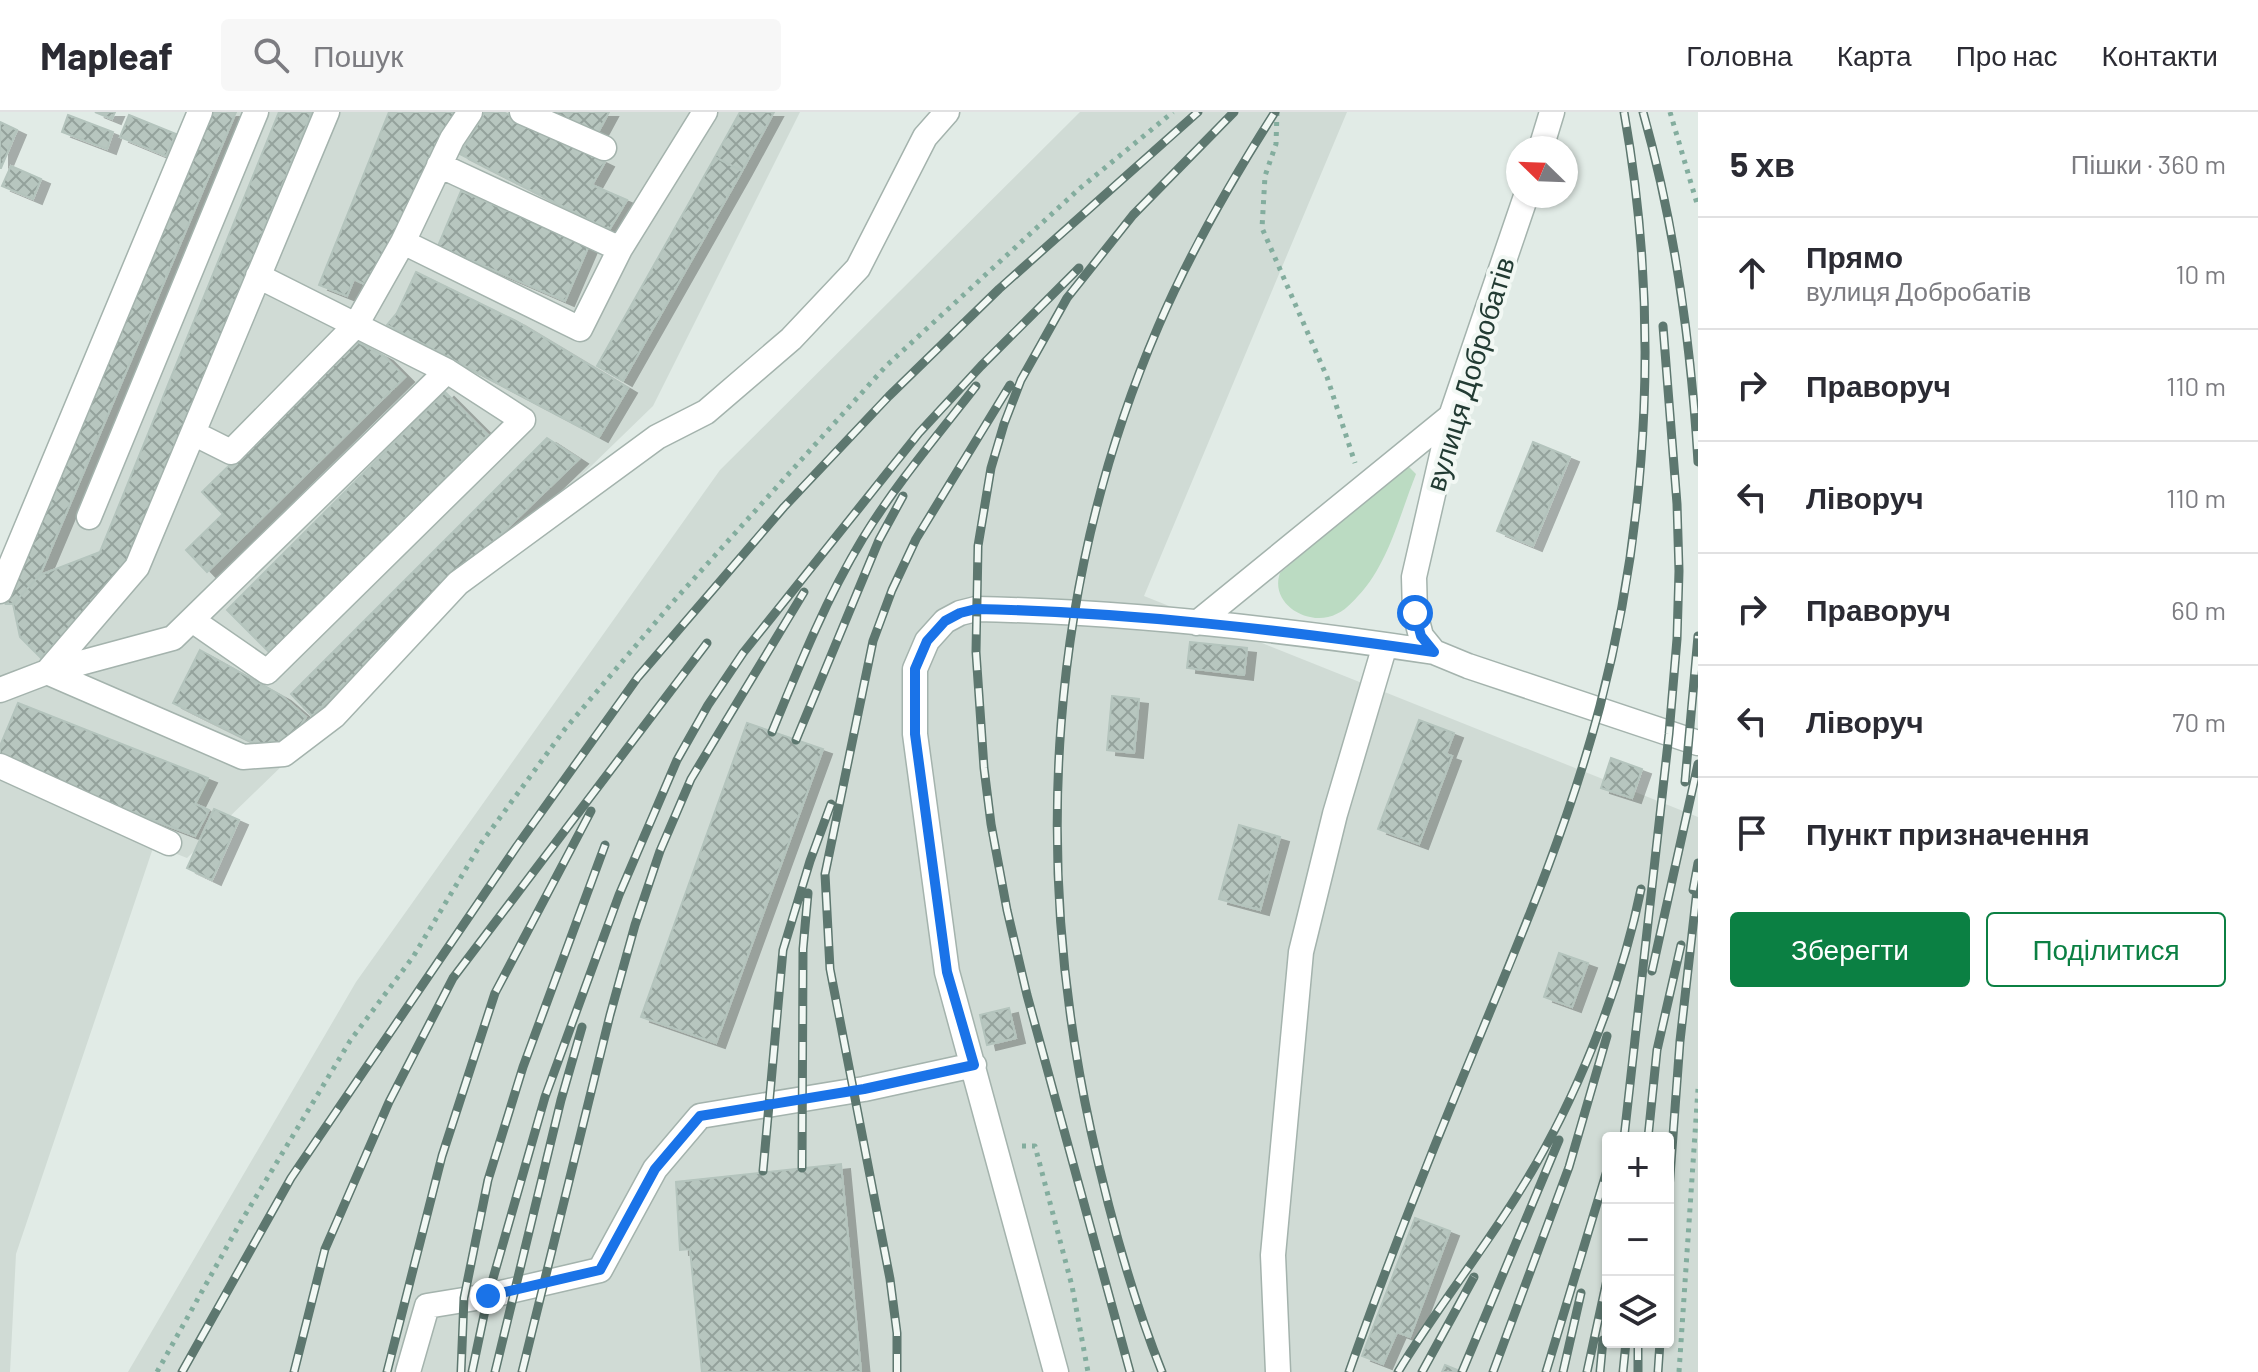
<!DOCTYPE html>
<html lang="uk">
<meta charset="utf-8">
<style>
:root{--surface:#fff;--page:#f7f7f7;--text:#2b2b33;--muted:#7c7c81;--line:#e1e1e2;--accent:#0b8043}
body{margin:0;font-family:Barlow,sans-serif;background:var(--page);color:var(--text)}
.controls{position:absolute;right:24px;bottom:24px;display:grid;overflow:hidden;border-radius:8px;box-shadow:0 2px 6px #0004}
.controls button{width:72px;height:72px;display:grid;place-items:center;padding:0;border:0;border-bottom:2px solid var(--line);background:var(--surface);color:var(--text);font:40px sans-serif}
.compass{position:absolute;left:1506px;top:24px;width:72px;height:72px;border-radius:50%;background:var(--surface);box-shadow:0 2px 6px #0004;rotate:293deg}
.stop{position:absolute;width:24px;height:24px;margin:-18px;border:6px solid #1a73e8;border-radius:50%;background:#fff}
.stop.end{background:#1a73e8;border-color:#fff;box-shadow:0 2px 8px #0008}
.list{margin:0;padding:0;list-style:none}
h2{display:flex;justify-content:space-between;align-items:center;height:104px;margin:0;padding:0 32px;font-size:34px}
h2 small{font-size:26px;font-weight:400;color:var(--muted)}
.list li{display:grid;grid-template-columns:52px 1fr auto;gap:24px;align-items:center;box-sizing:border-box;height:112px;padding:0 32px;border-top:2px solid var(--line)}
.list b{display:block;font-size:30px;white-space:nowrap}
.list p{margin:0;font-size:26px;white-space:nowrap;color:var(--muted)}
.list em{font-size:26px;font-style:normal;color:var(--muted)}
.actions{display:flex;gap:16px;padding:24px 32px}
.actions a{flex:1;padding:18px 0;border:2px solid var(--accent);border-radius:8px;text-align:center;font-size:28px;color:var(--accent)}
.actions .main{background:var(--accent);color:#fff}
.icon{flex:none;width:44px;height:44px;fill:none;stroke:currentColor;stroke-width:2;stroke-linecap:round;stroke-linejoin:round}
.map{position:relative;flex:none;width:1698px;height:1260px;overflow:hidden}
header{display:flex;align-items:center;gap:48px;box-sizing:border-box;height:112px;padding:0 40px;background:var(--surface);border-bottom:2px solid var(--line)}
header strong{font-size:38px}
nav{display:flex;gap:44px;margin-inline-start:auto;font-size:28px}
.search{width:560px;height:72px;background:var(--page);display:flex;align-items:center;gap:20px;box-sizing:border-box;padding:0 28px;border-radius:8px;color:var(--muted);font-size:30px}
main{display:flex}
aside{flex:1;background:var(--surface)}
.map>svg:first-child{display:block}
</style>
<header>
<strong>Mapleaf</strong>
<div class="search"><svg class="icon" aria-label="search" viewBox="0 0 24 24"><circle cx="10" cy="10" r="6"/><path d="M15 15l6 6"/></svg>Пошук</div>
<nav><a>Головна</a><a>Карта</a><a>Про нас</a><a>Контакти</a></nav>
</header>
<main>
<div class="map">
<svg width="1698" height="1260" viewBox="0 0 1698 1260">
<defs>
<pattern id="building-cross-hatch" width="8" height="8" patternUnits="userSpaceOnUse" patternTransform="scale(2)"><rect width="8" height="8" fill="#b7c6bf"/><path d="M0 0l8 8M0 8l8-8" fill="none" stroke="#94a29c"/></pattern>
<filter id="shadow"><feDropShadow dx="9" dy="5" stdDeviation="0" flood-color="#0004"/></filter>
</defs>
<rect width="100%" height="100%" fill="#e1ebe6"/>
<path fill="#d0dbd5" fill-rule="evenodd" d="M 187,0 L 800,0 L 653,294 L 187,746 L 154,733 L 16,1142 L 10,1260 L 0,1260 L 0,450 Z
M 1080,0 L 1347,0 L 1144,484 L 1698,705 L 1698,1260 L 128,1260 L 356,870 L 720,358 ZM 1608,1026 L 1668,1026 L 1668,1230 L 1608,1230 Z"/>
<path fill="#bbdbc2" d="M 1407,353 L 1416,362 C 1400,402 1388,453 1358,484 C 1349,494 1341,502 1328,505 C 1302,511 1270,489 1280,461 Z"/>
<path fill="url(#building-cross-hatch)" stroke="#b4c4bd" stroke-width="2" filter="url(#shadow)" d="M 95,0 L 115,0 L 112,7 Z
M 207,0 L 236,0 L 40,463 L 13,492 L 6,492 Z
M 279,0 L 312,0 L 126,457 L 41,546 L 20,525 L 13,492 L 40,463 L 100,440 Z
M 389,0 L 456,0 L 372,176 L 354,167 L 347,184 L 319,173 Z
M 485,0 L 503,0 L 605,50 L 592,73 L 627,88 L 609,118 L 460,42 Z
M 546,0 L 609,0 L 595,26 Z
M 740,0 L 774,0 L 742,59 L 715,45 Z
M 68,3 L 113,20 L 107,37 L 62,20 Z
M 129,3 L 176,22 L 166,44 L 120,25 Z
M 0,10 L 17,18 L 1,56 L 0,56 Z
M 715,45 L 742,59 L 623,269 L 597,254 Z
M 11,54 L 41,67 L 33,87 L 2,74 Z
M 461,79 L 589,133 L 565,189 L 438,134 Z
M 416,160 L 516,209 L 628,276 L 599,325 L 387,213 L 397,201 Z
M 356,229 L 384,244 L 405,265 L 207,460 L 186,438 L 223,402 L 202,380 Z
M 445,280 L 488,323 L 270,541 L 227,498 Z
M 547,326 L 579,347 L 312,604 L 291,582 Z
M 1533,330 L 1570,345 L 1533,434 L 1497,419 Z
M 1190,530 L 1247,536 L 1244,563 L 1187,556 Z
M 200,538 L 282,584 L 306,605 L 296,620 L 276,642 L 173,591 Z
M 1112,584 L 1139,587 L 1134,641 L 1107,638 Z
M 18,591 L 208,666 L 195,692 L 209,698 L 195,724 L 0,649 L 0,634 Z
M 1419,608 L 1454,621 L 1446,642 L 1452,644 L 1419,732 L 1378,717 Z
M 747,611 L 823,637 L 716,931 L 641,905 Z
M 1611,646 L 1642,657 L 1632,686 L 1601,676 Z
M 214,697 L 239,708 L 212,768 L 187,756 Z
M 1239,713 L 1280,725 L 1260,798 L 1219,787 Z
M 1559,841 L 1588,851 L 1572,895 L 1544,885 Z
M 1009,896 L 1016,926 L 987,933 L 980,903 Z
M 841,1052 L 861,1260 L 702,1260 L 690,1137 L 680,1138 L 676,1070 Z
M 1415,1106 L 1450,1119 L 1410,1225 L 1397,1220 L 1383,1252 L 1362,1244 Z
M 1445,1253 L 1462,1260 L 1463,1260 L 1442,1260 Z"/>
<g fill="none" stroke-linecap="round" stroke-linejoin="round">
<g stroke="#a4b3ad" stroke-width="27">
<path id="minor" d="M 522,0 L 604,36
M 1541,36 L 1552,0
M 1526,84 L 1451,304 L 1414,465 L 1415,501 L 1421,524 L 1434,540 L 1468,554 L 1698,631
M 403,130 L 580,217 L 620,137 L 439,53
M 620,137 L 705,0
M 193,321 L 231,340 L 356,213 L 403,130 L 452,27 L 470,0
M 89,405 L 256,0
M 0,479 L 200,0
M 192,508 L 267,560 L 523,308 L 447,259 L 258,164
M 1197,511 L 1451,304
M 47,560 L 243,645 L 284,642 L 334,604 L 458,471 L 657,325 L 706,300 L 791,227 L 858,156 L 925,25 L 947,0
M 47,560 L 173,526 L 447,259
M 0,578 L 47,560 L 137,455 L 327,0
M 0,654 L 169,731
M 408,1260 L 427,1194 L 488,1184 L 600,1158 L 655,1057 L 700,1004 L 864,977 L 974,953
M 1056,1260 L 947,860 L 915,622 L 915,557 L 927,529 L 945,509 L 960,501 L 976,497 C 1129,500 1282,517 1434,540
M 1278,1260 L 1273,1143 L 1301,840 L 1335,702 L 1385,533"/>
</g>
<path stroke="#83ad9e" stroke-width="5" stroke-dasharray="4 6" stroke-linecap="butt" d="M 1277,0 L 1276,32 L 1265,64 L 1262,116 L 1327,265 L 1355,351
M 1670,0 L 1698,95
M 1022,1034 L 1035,1034 L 1072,1174 L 1088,1260
M 157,1260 L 239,1113 L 350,929 L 413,845 L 482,730 L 565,617 L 672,491 L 886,254 L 1079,77 L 1173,0
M 1679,1260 L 1698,977"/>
<use href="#minor" stroke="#fff" stroke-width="24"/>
<g stroke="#5d776f" stroke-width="9">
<path id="rail" d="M 1643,0 C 1675,114 1691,232 1698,350
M 772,620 C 799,554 826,487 863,426 C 896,372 937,324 976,274
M 796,628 L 879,428 L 903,384
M 1685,670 L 1698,524
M 1693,778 L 1698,751
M 1652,859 L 1698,652
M 1624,1026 L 1669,622 L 1677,527 L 1679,459 L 1677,392 L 1663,214
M 1648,1026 L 1657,938 L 1681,833
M 802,1056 L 803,837 L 808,781
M 763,1059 L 783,838 L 810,749 L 831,692
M 1668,1091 L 1680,929 L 1698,769
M 1638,1230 L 1638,1260
M 182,1260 L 291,1066 L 517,734 L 638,565 L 784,395 L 889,284 L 999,177 L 1198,0
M 294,1260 L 325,1137 L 389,990 L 453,866 L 707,531
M 387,1260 L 442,1044 L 495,881 L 591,699
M 461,1260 L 464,1186 L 488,1068 L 523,955 L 605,733
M 472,1260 L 488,1184 L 545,985 L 619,783 L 677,648 L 708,593 L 743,541 L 919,321 L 981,254 L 1079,156
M 495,1260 L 561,988 L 582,915
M 522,1260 L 610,903 L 635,813 L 660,739 L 691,667 L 804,480
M 897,1260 L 897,1221 L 890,1167 L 830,857 L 825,762 L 873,529 L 892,478 L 916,427 L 1010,273
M 1130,1260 L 1027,883 L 1007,798 L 991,712 L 984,656 L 976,540 L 978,434 L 991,356 L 1004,312 L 1021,268 L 1067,186 L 1133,103 L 1234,0
M 1162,1260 C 1131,1182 1109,1101 1091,1019 C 1032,749 1048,471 1158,215 C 1190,140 1231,69 1275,0
M 1349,1260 C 1381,1169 1416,1079 1453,989 C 1506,859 1564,731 1600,594 C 1650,401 1659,196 1624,0
M 1398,1260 C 1436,1197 1483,1139 1521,1077 C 1575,991 1621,876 1641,777
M 1422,1260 L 1474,1165
M 1462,1260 L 1559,1028
M 1493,1260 L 1569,1055 L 1607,924
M 1546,1260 L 1608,1055
M 1563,1260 L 1581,1181
M 1587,1260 L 1608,1163
M 1600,1260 L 1603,1228
M 1623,1260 L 1626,1230
M 1658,1260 L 1660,1230"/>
</g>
<use href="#rail" stroke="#f2f8f4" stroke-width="6" stroke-dasharray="18" stroke-linecap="butt"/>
</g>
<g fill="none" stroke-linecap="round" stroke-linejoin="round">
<path stroke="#1a73e8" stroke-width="10" d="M 488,1184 L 600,1158 L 655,1057 L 700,1004 L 864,977 L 974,953 L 947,860 L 915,622 L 915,557 L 927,529 L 945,509 L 960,501 L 976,497 C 1129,500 1282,518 1434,540 L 1421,524 L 1415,501"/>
</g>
<g text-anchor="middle" stroke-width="8" stroke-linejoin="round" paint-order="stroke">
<g font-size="28" fill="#223b33" stroke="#f2f8f4">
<text transform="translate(1470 262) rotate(-73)" y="10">вулиця Добробатів</text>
</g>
</g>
</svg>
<div class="controls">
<button>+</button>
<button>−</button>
<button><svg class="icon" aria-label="layers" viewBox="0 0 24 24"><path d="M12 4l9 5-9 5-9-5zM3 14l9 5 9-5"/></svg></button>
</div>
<svg class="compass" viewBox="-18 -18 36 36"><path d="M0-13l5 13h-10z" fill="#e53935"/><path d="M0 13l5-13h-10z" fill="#7c7c81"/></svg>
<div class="stop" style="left:1415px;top:501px"></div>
<div class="stop end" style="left:488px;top:1184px"></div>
</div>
<aside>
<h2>5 хв<small>Пішки · 360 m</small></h2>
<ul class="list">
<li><svg class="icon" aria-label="ahead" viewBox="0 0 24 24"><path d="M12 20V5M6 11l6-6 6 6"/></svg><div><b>Прямо</b><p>вулиця Добробатів</p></div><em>10 m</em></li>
<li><svg class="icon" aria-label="right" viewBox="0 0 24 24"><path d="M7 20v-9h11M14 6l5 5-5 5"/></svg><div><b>Праворуч</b></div><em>110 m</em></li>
<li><svg class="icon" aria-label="left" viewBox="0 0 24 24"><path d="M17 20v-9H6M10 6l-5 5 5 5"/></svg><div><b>Ліворуч</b></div><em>110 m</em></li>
<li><svg class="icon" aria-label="right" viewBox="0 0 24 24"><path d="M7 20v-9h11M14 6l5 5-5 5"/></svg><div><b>Праворуч</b></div><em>60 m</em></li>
<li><svg class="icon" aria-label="left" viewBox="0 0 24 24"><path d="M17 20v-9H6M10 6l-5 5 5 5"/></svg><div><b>Ліворуч</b></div><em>70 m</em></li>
<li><svg class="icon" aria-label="arrive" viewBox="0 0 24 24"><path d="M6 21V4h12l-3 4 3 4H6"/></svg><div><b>Пункт призначення</b></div></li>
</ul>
<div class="actions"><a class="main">Зберегти</a><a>Поділитися</a></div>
</aside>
</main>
